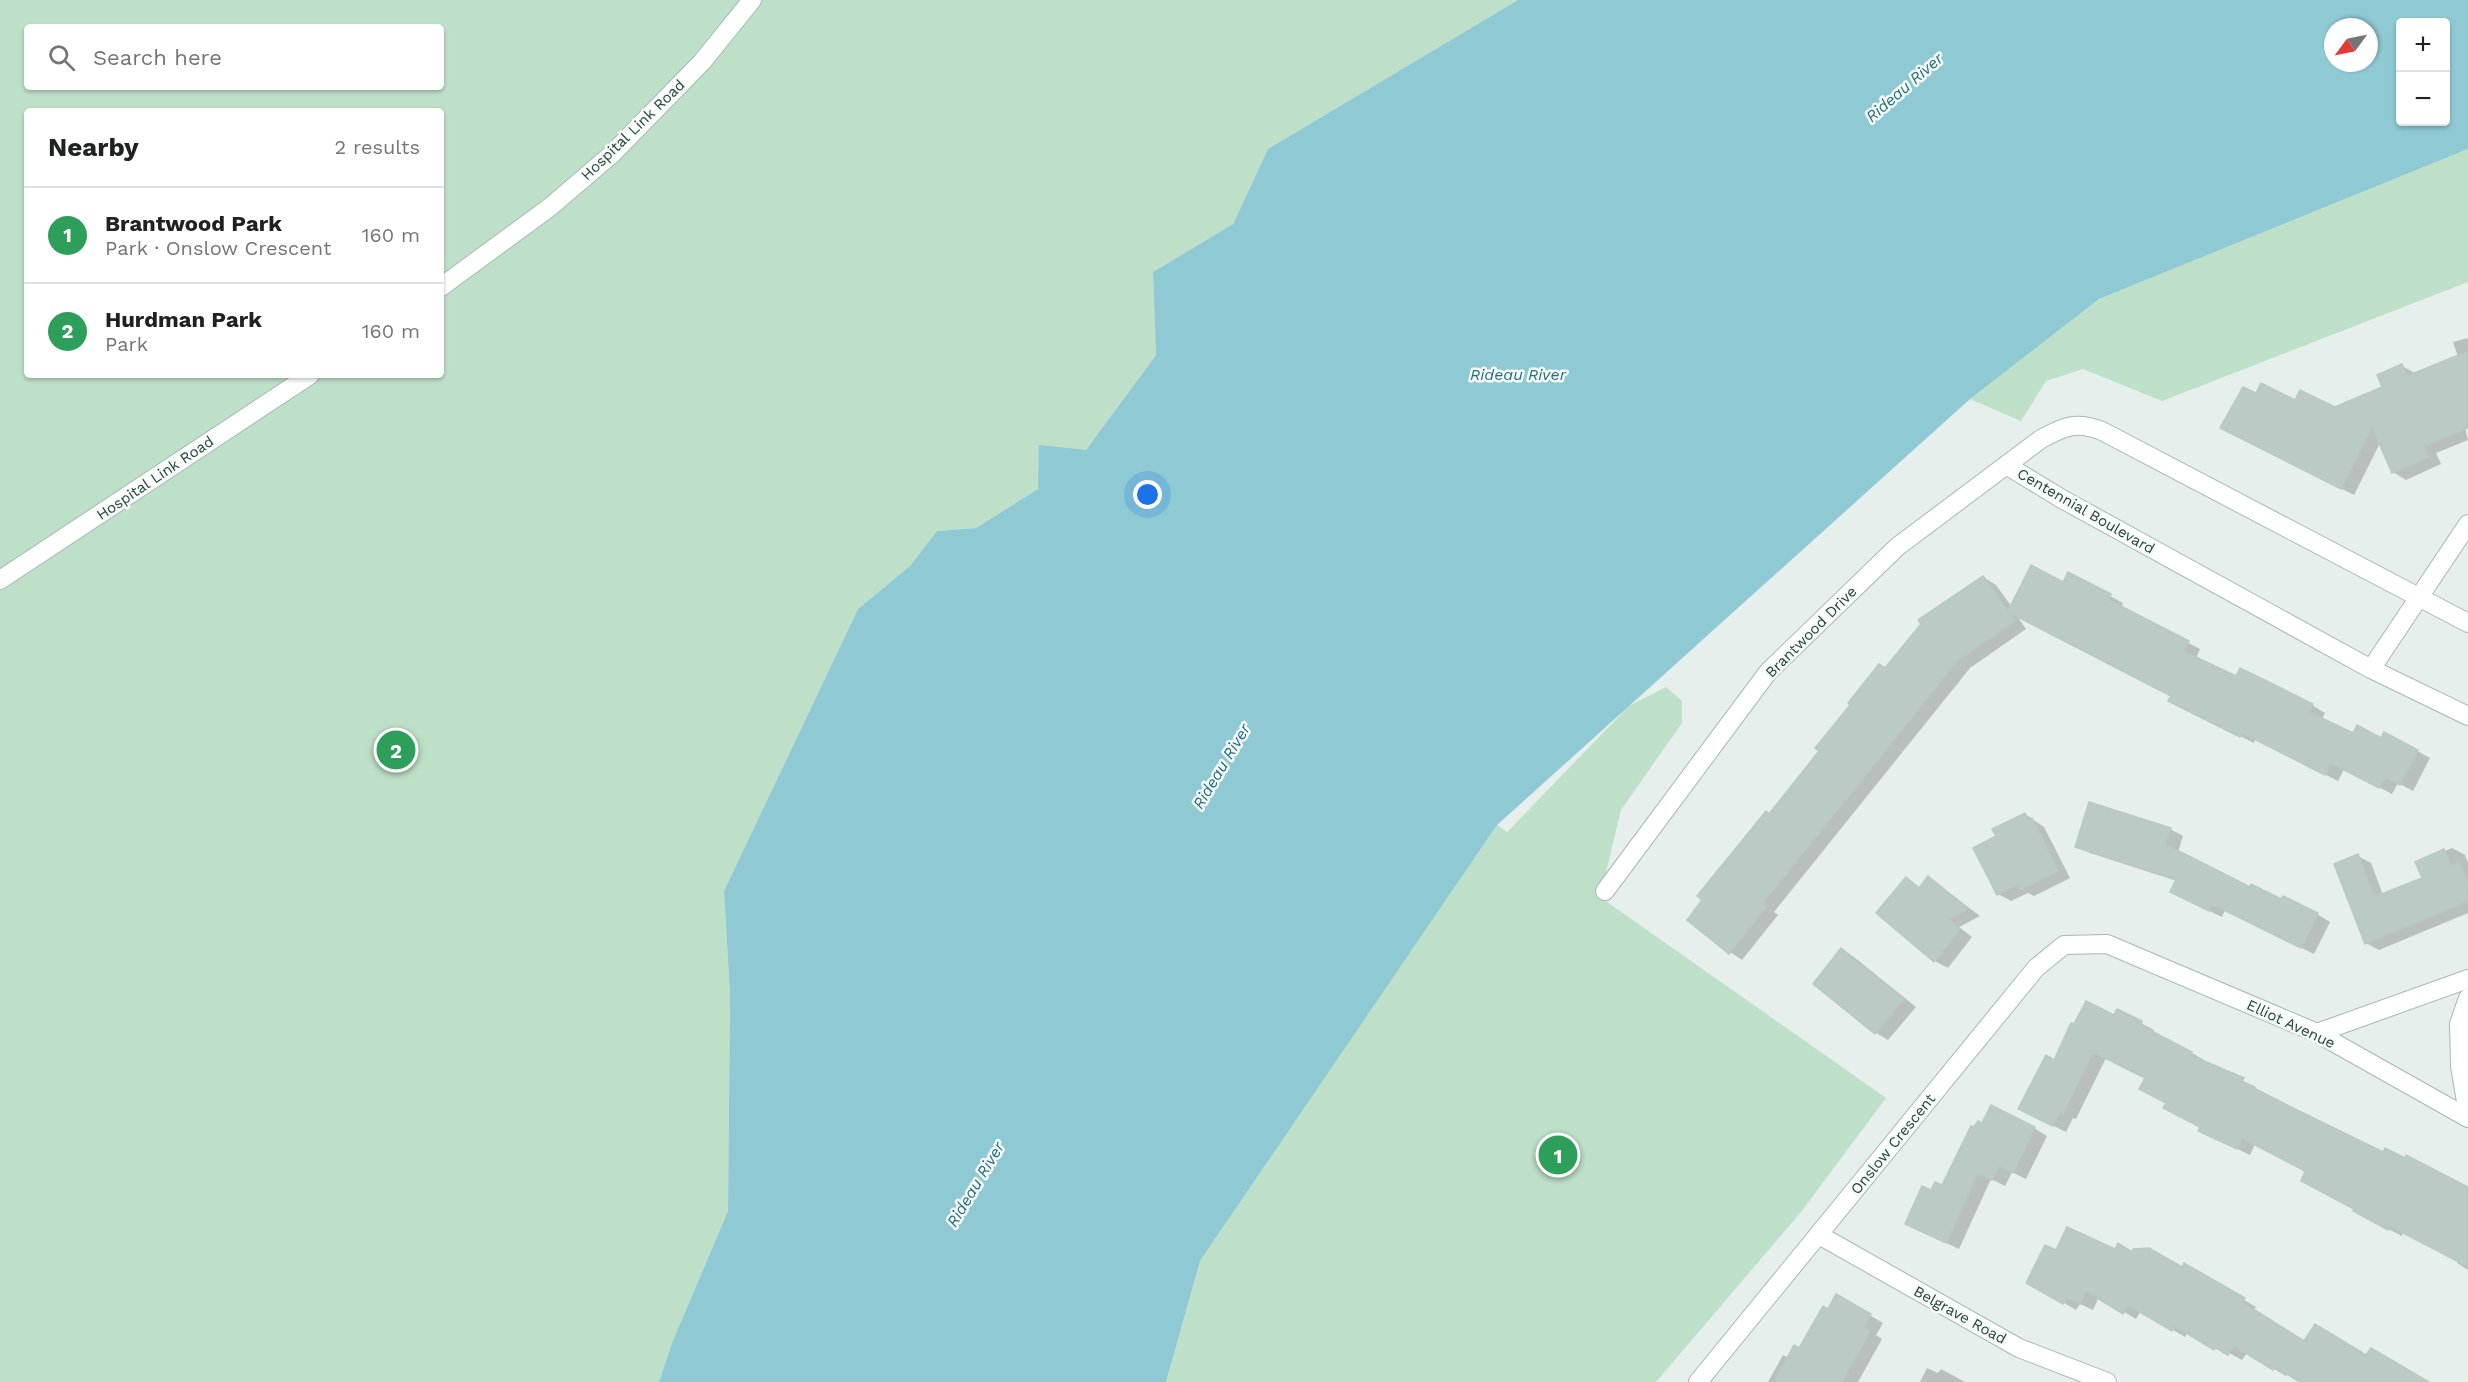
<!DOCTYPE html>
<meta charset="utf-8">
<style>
:root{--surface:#fff;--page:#f2f2f2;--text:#202124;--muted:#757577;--line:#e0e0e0;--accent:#0b8043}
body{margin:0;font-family:"Work Sans",sans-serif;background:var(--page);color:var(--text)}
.controls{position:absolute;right:18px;top:18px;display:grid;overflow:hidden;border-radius:6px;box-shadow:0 2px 4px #0004}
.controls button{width:54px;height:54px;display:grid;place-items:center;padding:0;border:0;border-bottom:2px solid var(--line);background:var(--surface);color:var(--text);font:30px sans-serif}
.compass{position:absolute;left:2324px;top:18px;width:54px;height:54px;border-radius:50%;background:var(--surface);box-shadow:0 2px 4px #0004;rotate:237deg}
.you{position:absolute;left:1148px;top:495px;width:21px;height:21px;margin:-15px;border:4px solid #fff;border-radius:50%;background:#1a73e8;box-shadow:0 0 0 9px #1a73e833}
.badge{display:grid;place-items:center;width:39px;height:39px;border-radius:50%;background:var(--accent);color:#fff;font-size:20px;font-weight:700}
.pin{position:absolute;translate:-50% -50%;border:3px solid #fff;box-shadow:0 2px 6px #0006}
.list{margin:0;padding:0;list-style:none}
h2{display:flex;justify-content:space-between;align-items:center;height:78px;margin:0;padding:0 24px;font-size:26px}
h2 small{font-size:20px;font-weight:400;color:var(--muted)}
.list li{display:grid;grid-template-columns:39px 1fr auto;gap:18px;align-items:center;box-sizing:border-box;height:96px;padding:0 24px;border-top:2px solid var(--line)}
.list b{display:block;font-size:22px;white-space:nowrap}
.list p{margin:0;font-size:20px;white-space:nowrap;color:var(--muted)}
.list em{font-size:20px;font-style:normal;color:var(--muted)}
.icon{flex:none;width:33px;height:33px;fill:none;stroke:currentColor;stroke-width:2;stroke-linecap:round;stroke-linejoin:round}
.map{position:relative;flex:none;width:2468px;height:1382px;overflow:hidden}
.search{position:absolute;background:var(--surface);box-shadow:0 2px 4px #0004;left:24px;top:24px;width:420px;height:66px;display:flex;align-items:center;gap:15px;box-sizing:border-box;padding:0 21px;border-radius:6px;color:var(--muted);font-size:22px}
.panel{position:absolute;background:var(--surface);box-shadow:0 2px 4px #0004;left:24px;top:108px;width:420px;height:270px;border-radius:6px}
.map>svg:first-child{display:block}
</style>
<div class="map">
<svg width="2468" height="1382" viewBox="0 0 2468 1382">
<rect width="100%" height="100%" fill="#e6efeb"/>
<path fill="#bfe0c8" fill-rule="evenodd" d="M 0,0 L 1518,0 L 1268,149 L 1233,224 L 1153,272 L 1156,355 L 1086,450 L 1038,489 L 976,528 L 937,531 L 910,566 L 858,609 L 724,891 L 730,994 L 728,1211 L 672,1343 L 659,1382 L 0,1382 ZM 27,27 L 441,27 L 441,87 L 27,87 ZM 27,111 L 441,111 L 441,375 L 27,375 Z
M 2468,149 L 2468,282 L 2162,401 L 2083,369 L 2046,381 L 2021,421 L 1970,399 L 2099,299 Z
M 1666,687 L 1682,701 L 1682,723 L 1621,810 L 1600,897 L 1886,1098 L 1801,1212 L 1656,1382 L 1166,1382 L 1200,1261 L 1497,825 L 1507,832 L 1629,706 Z"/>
<path fill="#8ec9d4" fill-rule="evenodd" d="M 1518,0 L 2468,0 L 2468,149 L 2099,299 L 1970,399 L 1497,825 L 1200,1261 L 1166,1382 L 659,1382 L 672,1343 L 728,1211 L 730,994 L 724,891 L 858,609 L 910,566 L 937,531 L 976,528 L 1038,489 L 1039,445 L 1086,450 L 1156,355 L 1153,272 L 1233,224 L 1268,149 ZM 2400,22 L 2446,22 L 2446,122 L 2400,122 ZM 2333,27 L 2369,27 L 2369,63 L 2333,63 Z"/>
<path fill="#0003" d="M 2468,338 L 2468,428 L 2465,428 L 2468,440 L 2436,453 L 2441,464 L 2406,480 L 2393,472 L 2380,443 L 2354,495 L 2235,435 L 2256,395 L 2335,409 L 2384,388 L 2402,366 L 2415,373 L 2458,357 L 2453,342 Z
M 2069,574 L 2123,603 L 2121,608 L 2200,649 L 2196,658 L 2237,678 L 2312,705 L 2325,713 L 2322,719 L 2353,735 L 2382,740 L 2417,751 L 2430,758 L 2413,791 L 2398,783 L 2392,794 L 2344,769 L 2338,781 L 2255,739 L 2254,743 L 2183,708 L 2172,696 L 2017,616 L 2026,629 L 1970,668 L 1774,912 L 1778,915 L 1742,960 L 1730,952 L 1770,815 L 1886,669 L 1983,577 L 1996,585 L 2012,607 L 2064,584 Z
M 2025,814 L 2044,827 L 2070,878 L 2034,896 L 2028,893 L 2011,901 L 1998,894 L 1998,837 Z
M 2170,829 L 2183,836 L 2178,852 L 2251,888 L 2317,914 L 2330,922 L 2314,954 L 2225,910 L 2222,917 L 2184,899 L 2177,881 L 2090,853 L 2077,846 Z
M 2452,848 L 2465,855 L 2468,863 L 2468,913 L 2379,950 L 2366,943 L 2358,856 L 2371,863 L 2383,895 L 2424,879 L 2417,862 Z
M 1929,878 L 1980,916 L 1959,927 L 1972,937 L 1948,968 L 1935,961 L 1906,879 L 1921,888 Z
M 1842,950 L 1854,957 L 1916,1007 L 1888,1040 L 1876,1033 Z
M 2118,1011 L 2154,1030 L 2152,1033 L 2192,1053 L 2204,1060 L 2203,1062 L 2256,1087 L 2254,1090 L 2384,1154 L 2468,1188 L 2468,1270 L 2457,1263 L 2459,1261 L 2403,1232 L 2402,1236 L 2367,1218 L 2307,1171 L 2255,1144 L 2250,1155 L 2213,1137 L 2202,1127 L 2168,1103 L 2147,1078 L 2106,1058 L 2076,1119 L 2073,1118 L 2066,1132 L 2032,1115 L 2055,1062 L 2115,1017 Z
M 1983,1125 L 2034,1128 L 2047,1136 L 2026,1179 L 2012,1172 L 2005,1186 L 1991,1179 L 1959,1249 L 1907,1224 L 1932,1192 L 1943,1187 L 1975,1129 Z
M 2115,1251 L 2132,1253 L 2182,1269 L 2184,1265 L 2256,1307 L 2253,1311 L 2305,1343 L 2413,1382 L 2303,1382 L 2288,1373 L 2286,1376 L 2247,1353 L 2242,1360 L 2229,1353 L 2228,1356 L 2188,1332 L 2185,1337 L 2141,1311 L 2136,1319 L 2099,1297 L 2093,1310 L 2080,1304 L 2076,1310 L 2028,1282 L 2057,1252 Z
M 1837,1296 L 1883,1323 L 1876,1335 L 1882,1339 L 1858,1382 L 1768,1382 L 1783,1355 L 1789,1358 L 1799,1350 Z
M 1927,1368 L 1938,1373 L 1941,1369 L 1965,1382 L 1920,1382 Z"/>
<path fill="#bbcac4" stroke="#b8c9c2" stroke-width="1.5" d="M 2468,351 L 2468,428 L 2424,446 L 2429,457 L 2392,473 L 2372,427 L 2341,489 L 2220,428 L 2243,387 L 2256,393 L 2261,383 L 2295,400 L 2300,390 L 2335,407 L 2382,387 L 2377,375 L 2402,364 L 2407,376 Z
M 2031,565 L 2063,582 L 2068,572 L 2111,594 L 2109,600 L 2189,641 L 2183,651 L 2236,676 L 2240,668 L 2275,685 L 2313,704 L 2309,712 L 2353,733 L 2357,725 L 2381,738 L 2384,732 L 2418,750 L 2400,785 L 2385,777 L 2379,788 L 2331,763 L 2325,775 L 2242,733 L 2240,737 L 2168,701 L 2171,696 L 2008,612 L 2015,621 L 1957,661 L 1762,904 L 1766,907 L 1729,954 L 1687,920 L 1702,900 L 1697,896 L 1766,811 L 1769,814 L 1819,751 L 1815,748 L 1850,705 L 1848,703 L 1879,664 L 1885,668 L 1921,624 L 1918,620 L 1983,576 L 2008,611 Z
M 2089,802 L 2171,828 L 2165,844 L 2250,887 L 2251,884 L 2281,899 L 2283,896 L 2318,913 L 2301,948 L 2212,904 L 2209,911 L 2170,892 L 2176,879 L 2075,847 Z
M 2025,813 L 2028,820 L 2032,818 L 2058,871 L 2020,890 L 2018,884 L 1997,895 L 1973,848 L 1996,836 L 1992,829 Z
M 2444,849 L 2451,866 L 2459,862 L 2468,883 L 2468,901 L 2365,944 L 2334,864 L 2358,854 L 2374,897 L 2422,878 L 2415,862 Z
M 1928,876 L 1969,909 L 1948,919 L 1960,929 L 1934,962 L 1876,913 L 1906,877 L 1919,888 Z
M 1841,948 L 1904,999 L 1875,1034 L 1813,984 Z
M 2086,1001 L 2114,1015 L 2117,1009 L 2142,1021 L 2140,1025 L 2192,1052 L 2190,1055 L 2244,1078 L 2242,1082 L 2293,1108 L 2383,1152 L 2385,1148 L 2405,1158 L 2406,1155 L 2468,1187 L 2468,1267 L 2390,1226 L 2388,1230 L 2353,1211 L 2354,1209 L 2301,1181 L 2305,1171 L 2242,1138 L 2237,1149 L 2198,1131 L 2200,1127 L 2163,1108 L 2166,1103 L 2139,1089 L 2145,1078 L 2093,1052 L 2063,1113 L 2060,1112 L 2053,1126 L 2018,1109 L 2046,1055 L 2054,1060 L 2071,1023 L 2074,1024 Z
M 1991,1105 L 2035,1127 L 2013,1173 L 1999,1166 L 1992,1180 L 1978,1173 L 1946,1243 L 1905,1224 L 1922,1186 L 1931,1190 L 1935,1182 L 1942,1185 L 1971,1126 L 1974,1127 L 1978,1121 L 1982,1123 Z
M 2067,1227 L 2115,1249 L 2118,1243 L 2132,1252 L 2133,1249 L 2149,1248 L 2182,1267 L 2184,1263 L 2245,1298 L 2242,1302 L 2304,1341 L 2315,1324 L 2366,1355 L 2371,1348 L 2429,1382 L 2300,1382 L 2275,1367 L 2273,1370 L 2234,1346 L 2228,1355 L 2216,1347 L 2214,1350 L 2175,1326 L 2172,1331 L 2128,1305 L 2123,1314 L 2086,1291 L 2080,1304 L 2066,1298 L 2063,1304 L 2026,1283 L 2045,1245 L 2056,1250 Z
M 1836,1294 L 1871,1314 L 1864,1327 L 1870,1331 L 1842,1382 L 1774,1382 L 1794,1345 L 1799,1348 L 1823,1306 L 1828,1309 Z"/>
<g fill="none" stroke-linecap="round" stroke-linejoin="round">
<g stroke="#a8b8b2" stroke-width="20">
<path id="street" d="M 2006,465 L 2062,499 L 2371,669 L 2468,716
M 2371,669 L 2468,524
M 1605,891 L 1768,672 L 1897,547 L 2041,439 C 2065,426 2076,421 2102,431 L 2468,623
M 2468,998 L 2459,1024 L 2460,1066 L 2468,1113
M 2317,1033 L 2468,979
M 1819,1235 L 2019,1348 L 2107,1382
M 1698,1382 L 2036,968 L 2064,945 L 2107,944 L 2317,1033 L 2468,1118"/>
</g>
<g stroke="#a4bbb3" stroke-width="20">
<path id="secondary" d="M 441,287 L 550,207 L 612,154 L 702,62 L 752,0
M 0,580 L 310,375"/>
</g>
<use href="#street" stroke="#fff" stroke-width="18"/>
<use href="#secondary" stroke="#fff" stroke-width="18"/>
</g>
<g text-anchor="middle" stroke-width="5" stroke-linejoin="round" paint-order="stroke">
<g font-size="15" fill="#24423a" stroke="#f7fbf9">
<text transform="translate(633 130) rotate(-44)" y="5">Hospital Link Road</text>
<text transform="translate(155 478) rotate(-34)" y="5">Hospital Link Road</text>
<text transform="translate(2086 511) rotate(30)" y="5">Centennial Boulevard</text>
<text transform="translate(1811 632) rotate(-45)" y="5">Brantwood Drive</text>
<text transform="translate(2291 1024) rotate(25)" y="5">Elliot Avenue</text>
<text transform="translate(1893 1144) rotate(-51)" y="5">Onslow Crescent</text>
<text transform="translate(1960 1315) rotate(29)" y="5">Belgrave Road</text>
</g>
<g font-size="16" font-style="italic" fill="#1c6f80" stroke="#f7fbf9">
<text transform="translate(1904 87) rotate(-41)" y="6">Rideau River</text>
<text x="1518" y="380">Rideau River</text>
<text transform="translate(1221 766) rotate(-59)" y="6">Rideau River</text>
<text transform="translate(975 1184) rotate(-59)" y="6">Rideau River</text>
</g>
</g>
</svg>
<div class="controls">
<button>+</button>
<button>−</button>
</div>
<svg class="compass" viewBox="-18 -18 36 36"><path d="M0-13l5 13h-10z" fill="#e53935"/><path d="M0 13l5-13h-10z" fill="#757577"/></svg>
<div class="you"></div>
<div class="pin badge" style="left:1558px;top:1155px;background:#2e9e5b">1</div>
<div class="pin badge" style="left:396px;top:750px;background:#2e9e5b">2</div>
<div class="search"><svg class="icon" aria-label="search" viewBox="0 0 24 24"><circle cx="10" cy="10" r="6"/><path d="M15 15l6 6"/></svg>Search here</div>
<section class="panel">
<h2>Nearby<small>2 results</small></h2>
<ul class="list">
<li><span class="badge" style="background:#2e9e5b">1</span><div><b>Brantwood Park</b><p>Park · Onslow Crescent</p></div><em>160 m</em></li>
<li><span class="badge" style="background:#2e9e5b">2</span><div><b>Hurdman Park</b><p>Park</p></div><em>160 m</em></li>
</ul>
</section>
</div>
